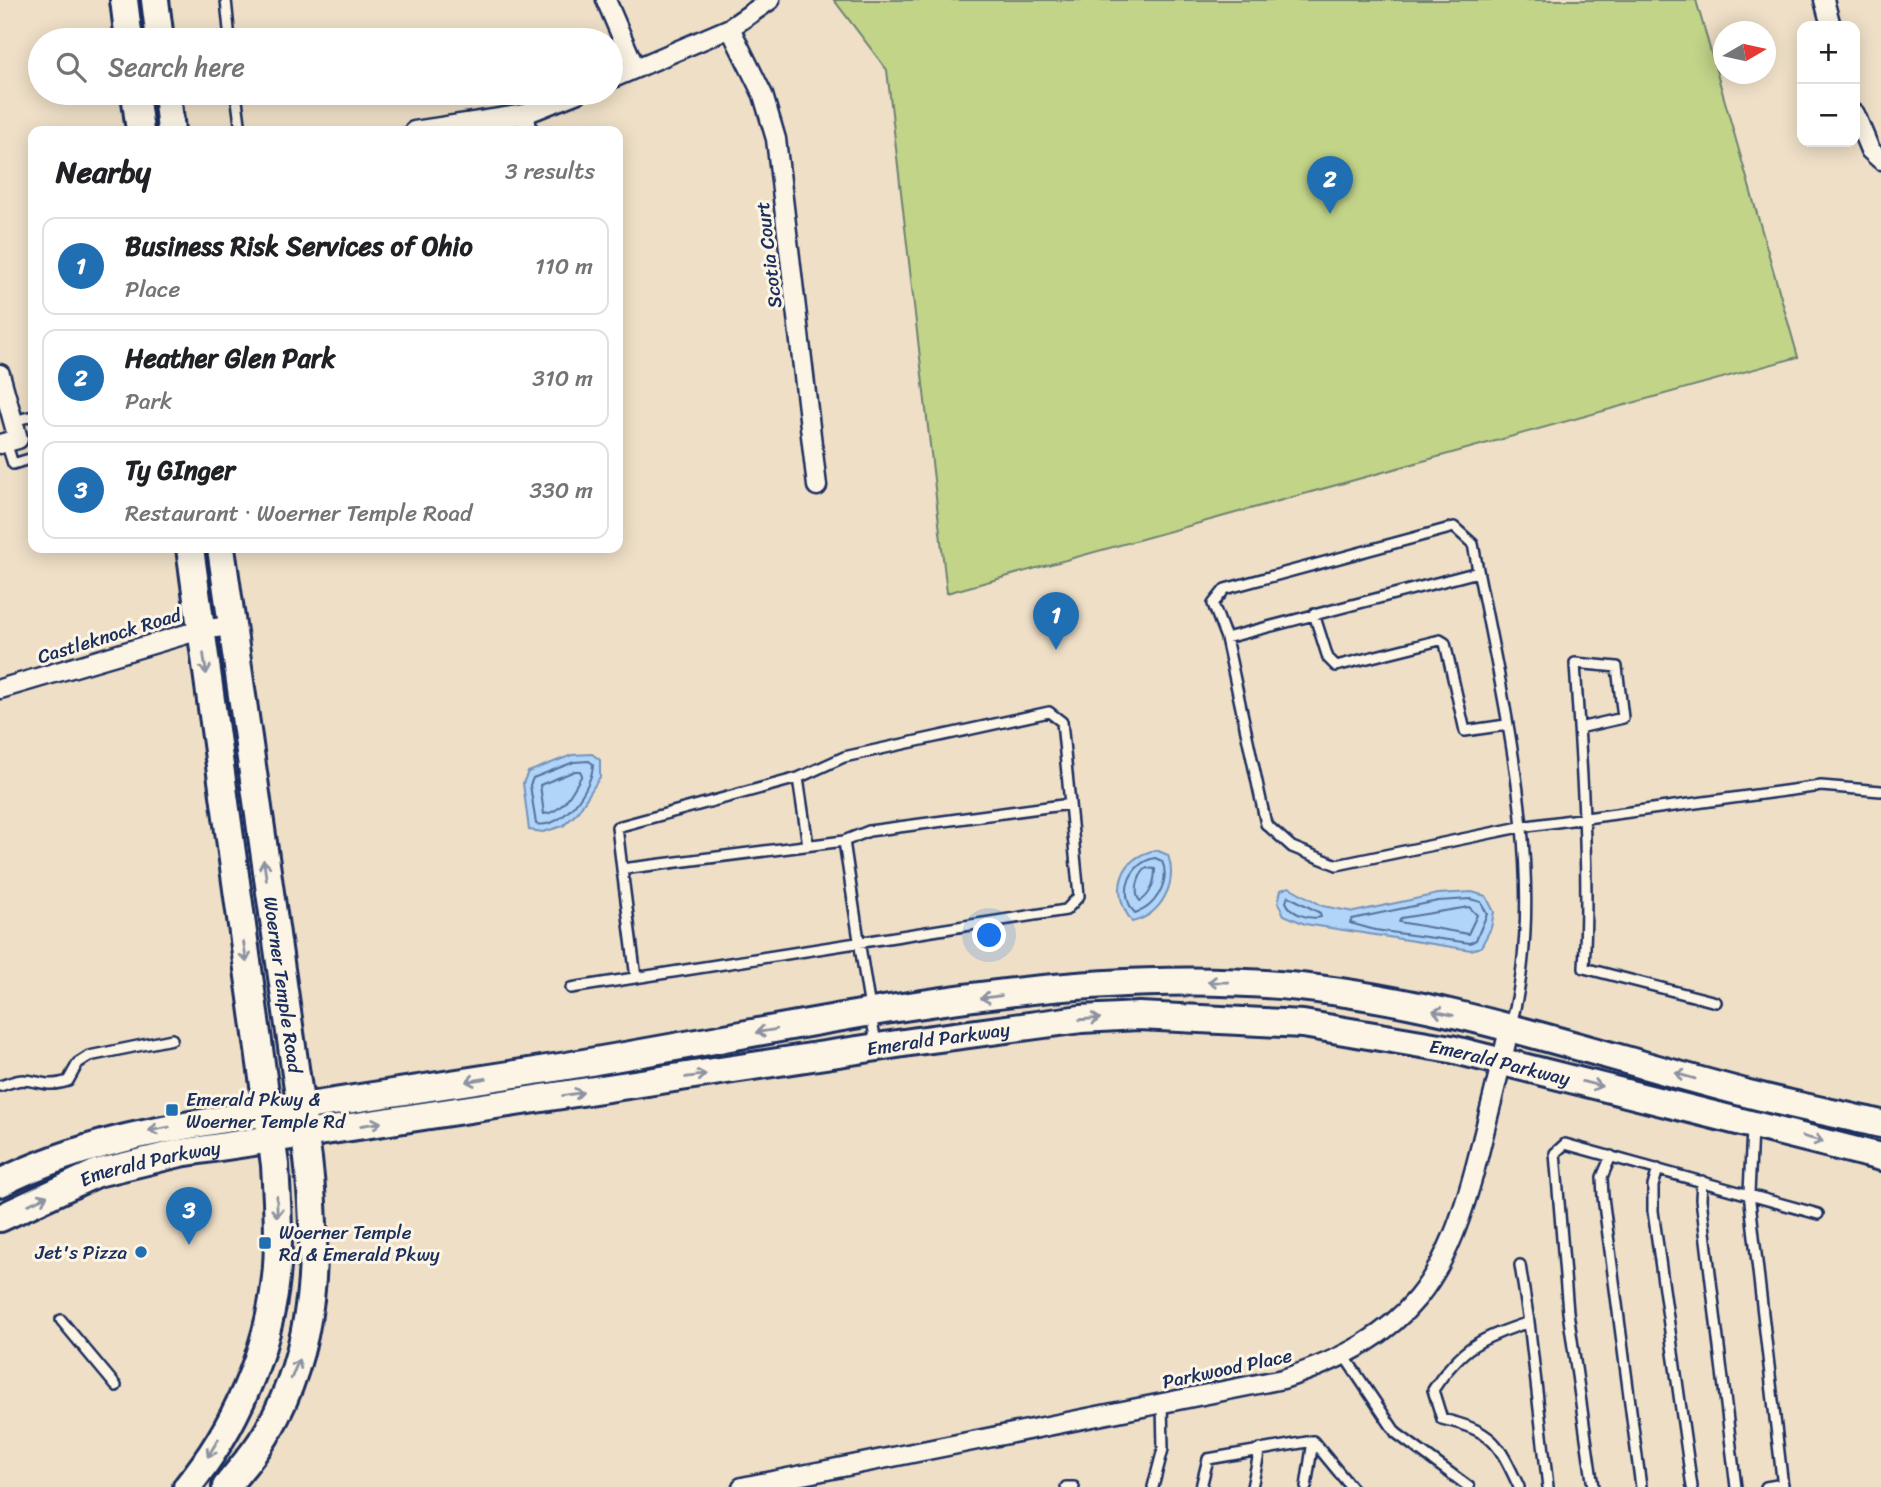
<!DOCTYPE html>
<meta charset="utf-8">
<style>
:root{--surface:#fff;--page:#f2f2f2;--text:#202124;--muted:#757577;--line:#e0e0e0;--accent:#1f6fb2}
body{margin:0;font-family:Sriracha,sans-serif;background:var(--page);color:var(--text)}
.controls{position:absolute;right:21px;top:21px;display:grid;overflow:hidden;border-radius:14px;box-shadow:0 4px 18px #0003}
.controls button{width:63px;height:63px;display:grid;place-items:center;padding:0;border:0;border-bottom:2px solid var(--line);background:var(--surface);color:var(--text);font:35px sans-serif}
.compass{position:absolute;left:1713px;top:21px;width:63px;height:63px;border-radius:50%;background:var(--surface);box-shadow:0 4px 18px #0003;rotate:81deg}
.you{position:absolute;left:990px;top:936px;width:24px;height:24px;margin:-18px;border:5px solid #fff;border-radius:50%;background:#1a73e8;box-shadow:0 0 0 10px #1a73e833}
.badge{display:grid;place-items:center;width:46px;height:46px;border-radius:50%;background:var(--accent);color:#fff;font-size:23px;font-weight:700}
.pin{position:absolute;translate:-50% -58px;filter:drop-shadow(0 2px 4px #0008)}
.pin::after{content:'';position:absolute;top:37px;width:24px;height:21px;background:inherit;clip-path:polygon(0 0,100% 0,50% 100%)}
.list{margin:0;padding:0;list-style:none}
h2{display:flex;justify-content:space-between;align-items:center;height:91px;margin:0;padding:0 28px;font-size:30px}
h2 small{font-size:23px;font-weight:400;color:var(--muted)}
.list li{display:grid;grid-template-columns:46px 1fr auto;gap:21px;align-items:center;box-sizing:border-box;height:98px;margin:0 14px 14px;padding:0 14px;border:2px solid var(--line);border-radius:14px}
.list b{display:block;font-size:26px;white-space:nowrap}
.list p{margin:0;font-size:23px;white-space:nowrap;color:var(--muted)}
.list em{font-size:23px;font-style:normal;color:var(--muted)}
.icon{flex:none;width:38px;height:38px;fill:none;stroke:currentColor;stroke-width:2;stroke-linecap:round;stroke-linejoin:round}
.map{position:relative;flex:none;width:1881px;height:1487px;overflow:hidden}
.search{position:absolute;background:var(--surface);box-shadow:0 4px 18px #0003;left:28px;top:28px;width:595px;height:77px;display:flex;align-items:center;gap:18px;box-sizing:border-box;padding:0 24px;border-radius:38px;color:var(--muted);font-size:26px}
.panel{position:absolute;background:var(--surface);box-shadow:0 4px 18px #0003;left:28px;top:126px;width:595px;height:427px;border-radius:14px}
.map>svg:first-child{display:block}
</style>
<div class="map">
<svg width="1881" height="1487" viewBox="0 0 1881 1487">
<rect width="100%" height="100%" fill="#efdfc7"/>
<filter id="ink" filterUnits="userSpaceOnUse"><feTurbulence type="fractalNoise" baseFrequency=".0143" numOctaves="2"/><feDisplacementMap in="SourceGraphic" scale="14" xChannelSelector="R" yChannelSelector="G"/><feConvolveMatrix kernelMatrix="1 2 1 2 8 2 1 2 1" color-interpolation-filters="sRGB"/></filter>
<g filter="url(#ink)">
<path fill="#c2d488" stroke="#6e8273" stroke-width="2" d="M 834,0 L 1696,0 L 1798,357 L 947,593 L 887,70 Z"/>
<path fill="#b0d5f9" stroke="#7493bb" stroke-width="2" d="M 592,754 L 600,760 L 600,777 L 577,813 L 563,826 L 543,832 L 529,830 L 523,783 L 528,772 L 572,755 Z
M 1156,850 L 1168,855 C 1178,884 1161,915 1132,922 C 1110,891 1119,858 1156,850 Z
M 1289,887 L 1323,906 L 1354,912 L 1438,894 L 1472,892 L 1486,896 L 1494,912 L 1491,928 L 1481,947 L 1471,950 L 1305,924 L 1284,915 L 1278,903 L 1281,890 Z"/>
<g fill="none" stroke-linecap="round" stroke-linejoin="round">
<path stroke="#57719c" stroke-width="2" d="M 589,761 L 593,764 C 593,787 563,830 536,824 L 530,785 L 533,778 L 574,762 Z
M 575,771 L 580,771 L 582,775 C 573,790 563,813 544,814 L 540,785 Z
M 1155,858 L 1162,861 C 1171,881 1155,908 1135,913 C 1117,893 1131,862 1155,858 Z
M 1146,868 L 1155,869 C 1155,880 1151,896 1140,901 C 1133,892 1138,876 1146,868 Z
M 1288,896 L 1320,913 L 1321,917 C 1309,920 1291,914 1286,902 Z
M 1470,899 L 1481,902 L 1487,914 L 1476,940 L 1470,943 L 1375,930 L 1350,923 L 1352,919 L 1438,901 Z
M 1469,907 L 1477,915 L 1468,934 L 1399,922 L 1401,918 Z"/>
<g stroke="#1b2f5e" stroke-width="14">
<path id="service" d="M 226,0 L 230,40
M 236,93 L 241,131
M 13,421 L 33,416
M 6,442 L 13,464 L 33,458
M 1314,614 L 1328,658 L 1336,666 L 1440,640 L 1445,643 L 1465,731 L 1506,725
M 1226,638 L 1478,572
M 1579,728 L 1623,718 L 1617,667 L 1575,663 C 1581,764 1590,866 1584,968 L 1716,1002
M 798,778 L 808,845
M 844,841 L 869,831 L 1070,804
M 622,869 L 636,978
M 571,988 L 1066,910 L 1079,896 L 1062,722 L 1049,712 L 844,757 L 798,778 L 617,827 L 622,869 L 844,841 C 854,908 864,976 876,1043
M 1511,1024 C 1551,881 1500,688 1473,544 L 1454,527 L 1225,589 L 1213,604 L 1226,638 L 1266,824 L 1292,847 L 1337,865 L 1520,827 L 1821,786 L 1881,791
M 0,1086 C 7,1084 16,1080 23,1080 C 43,1081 45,1088 68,1081 L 78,1063 L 89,1056 L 172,1039
M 1752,1129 L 1749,1193 L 1783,1487
M 1611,1156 L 1602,1177 L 1603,1197 L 1641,1487
M 1658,1169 L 1653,1186 L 1653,1211 L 1692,1487
M 1702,1181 L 1701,1199 L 1736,1487
M 1520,1265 L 1529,1322
M 61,1320 L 116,1386
M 1345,1357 L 1396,1433 L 1469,1487
M 1066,1487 L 1074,1487
M 1153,1487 L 1163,1449 L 1162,1403
M 1201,1487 L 1208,1459 L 1313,1441 L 1351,1487
M 1252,1487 L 1260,1449
M 1306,1487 L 1313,1441
M 1519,1487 C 1498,1442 1493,1431 1442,1419 L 1433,1390 C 1463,1345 1480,1339 1529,1322 L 1548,1487
M 1593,1487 L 1568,1312 L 1555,1153 L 1565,1144 L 1818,1214
M 1766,1487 L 1783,1484"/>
</g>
<g stroke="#1b2f5e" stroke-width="23">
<path id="minor" d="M 606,0 L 635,68
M 1824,0 L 1831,26
M 730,28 L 763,95 L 776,139 L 817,486
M 611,79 L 730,28 L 770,0
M 525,114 L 527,131
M 1855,114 L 1870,150 L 1881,160
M 414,131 L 525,114 L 578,93
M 0,374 L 18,439 L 0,444
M 0,689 L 200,630 L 231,626
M 742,1487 L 1283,1379 C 1412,1337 1447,1280 1479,1153 C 1489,1112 1500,1071 1509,1029"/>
</g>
<g stroke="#1b2f5e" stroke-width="32">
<g id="secondary">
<path d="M 124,0 L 129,40"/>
<path d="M 155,0 L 160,40"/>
<path d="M 135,93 L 140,131"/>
<path d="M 167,93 L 171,131"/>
<path id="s1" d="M 221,548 L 308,1159 C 319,1252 316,1347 268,1431 C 257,1451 240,1469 226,1487"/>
<path d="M 0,1183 C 88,1139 173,1127 269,1112 C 358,1098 447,1085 535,1071 C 782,1033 1050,961 1300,987 C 1453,1003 1601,1056 1749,1094 C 1793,1105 1837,1114 1881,1124"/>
<path id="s2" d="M 0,1218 L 97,1173 L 180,1153 L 917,1041 L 1081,1019 L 1139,1016 L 1303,1024 L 1451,1049 L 1881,1157"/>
<path d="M 187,1487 C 234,1430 269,1351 276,1277 C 280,1240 277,1201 275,1165 L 190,548"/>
</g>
</g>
<use href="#service" stroke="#fcf5e5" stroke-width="9"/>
<use href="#minor" stroke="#fcf5e5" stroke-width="18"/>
<use href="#secondary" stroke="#fcf5e5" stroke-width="26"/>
</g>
<defs><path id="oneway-shaft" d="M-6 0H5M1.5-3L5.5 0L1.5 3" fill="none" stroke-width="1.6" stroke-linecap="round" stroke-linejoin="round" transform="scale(1.75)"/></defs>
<g stroke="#8c92a2">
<use href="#oneway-shaft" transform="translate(205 664) rotate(82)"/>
<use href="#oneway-shaft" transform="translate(265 870) rotate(-98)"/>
<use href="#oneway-shaft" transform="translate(245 952) rotate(82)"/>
<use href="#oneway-shaft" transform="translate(1218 982) rotate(-179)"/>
<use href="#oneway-shaft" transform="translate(991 997) rotate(172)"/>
<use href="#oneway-shaft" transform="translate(1443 1013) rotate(-167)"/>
<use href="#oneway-shaft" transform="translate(1090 1019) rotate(-4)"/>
<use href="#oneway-shaft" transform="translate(766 1031) rotate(171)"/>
<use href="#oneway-shaft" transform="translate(696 1076) rotate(-8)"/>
<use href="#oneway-shaft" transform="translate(1685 1076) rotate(-164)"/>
<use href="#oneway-shaft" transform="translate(476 1080) rotate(171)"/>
<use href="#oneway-shaft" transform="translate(1592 1084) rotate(14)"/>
<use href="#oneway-shaft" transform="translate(573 1094) rotate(-9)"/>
<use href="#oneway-shaft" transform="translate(371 1124) rotate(-9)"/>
<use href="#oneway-shaft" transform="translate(159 1129) rotate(170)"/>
<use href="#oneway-shaft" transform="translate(1813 1139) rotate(15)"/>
<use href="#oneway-shaft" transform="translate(38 1200) rotate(-25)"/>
<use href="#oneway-shaft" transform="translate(277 1207) rotate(89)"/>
<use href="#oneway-shaft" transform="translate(295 1369) rotate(-68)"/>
<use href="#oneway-shaft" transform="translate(213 1448) rotate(121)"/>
</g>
</g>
<g fill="#1f6fb2" stroke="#fcf5e5" stroke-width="2.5">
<rect x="165" y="1103" width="14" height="14" rx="3.5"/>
<rect x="258" y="1236" width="14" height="14" rx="3.5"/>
<circle cx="141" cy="1252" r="7"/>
</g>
<g text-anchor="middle" stroke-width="6" stroke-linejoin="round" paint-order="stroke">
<g font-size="19" fill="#1b2f5e" stroke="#fcf5e5">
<text transform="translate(768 255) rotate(-97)" y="7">Scotia Court</text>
<text transform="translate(109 635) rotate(-17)" y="7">Castleknock Road</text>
<text dy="7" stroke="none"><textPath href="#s1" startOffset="441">Woerner Temple Road</textPath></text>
<text dy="7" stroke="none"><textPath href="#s2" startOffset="959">Emerald Parkway</textPath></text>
<text dy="7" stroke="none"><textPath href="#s2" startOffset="1526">Emerald Parkway</textPath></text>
<text dy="7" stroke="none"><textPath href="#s2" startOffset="161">Emerald Parkway</textPath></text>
<text transform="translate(1227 1368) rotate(-12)" y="7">Parkwood Place</text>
</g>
<g font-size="19" fill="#1b2f5e" stroke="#fcf5e5" text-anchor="start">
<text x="186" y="1106">Emerald Pkwy &amp;<tspan x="186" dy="22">Woerner Temple Rd</tspan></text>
<text x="279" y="1239">Woerner Temple<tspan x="279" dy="22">Rd &amp; Emerald Pkwy</tspan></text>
<text x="127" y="1259" text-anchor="end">Jet's Pizza</text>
</g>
</g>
</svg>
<div class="controls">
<button>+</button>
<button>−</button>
</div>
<svg class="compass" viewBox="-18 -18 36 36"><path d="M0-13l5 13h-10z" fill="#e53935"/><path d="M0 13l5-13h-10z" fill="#757577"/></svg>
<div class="you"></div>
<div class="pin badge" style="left:1056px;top:650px">1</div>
<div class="pin badge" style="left:1330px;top:214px">2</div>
<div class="pin badge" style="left:189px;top:1245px">3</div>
<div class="search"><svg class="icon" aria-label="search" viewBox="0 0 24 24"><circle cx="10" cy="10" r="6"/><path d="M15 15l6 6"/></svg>Search here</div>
<section class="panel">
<h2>Nearby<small>3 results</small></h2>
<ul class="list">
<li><span class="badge">1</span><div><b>Business Risk Services of Ohio</b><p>Place</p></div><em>110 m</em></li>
<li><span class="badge">2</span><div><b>Heather Glen Park</b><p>Park</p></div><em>310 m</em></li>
<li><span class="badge">3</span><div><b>Ty GInger</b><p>Restaurant · Woerner Temple Road</p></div><em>330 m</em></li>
</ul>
</section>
</div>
